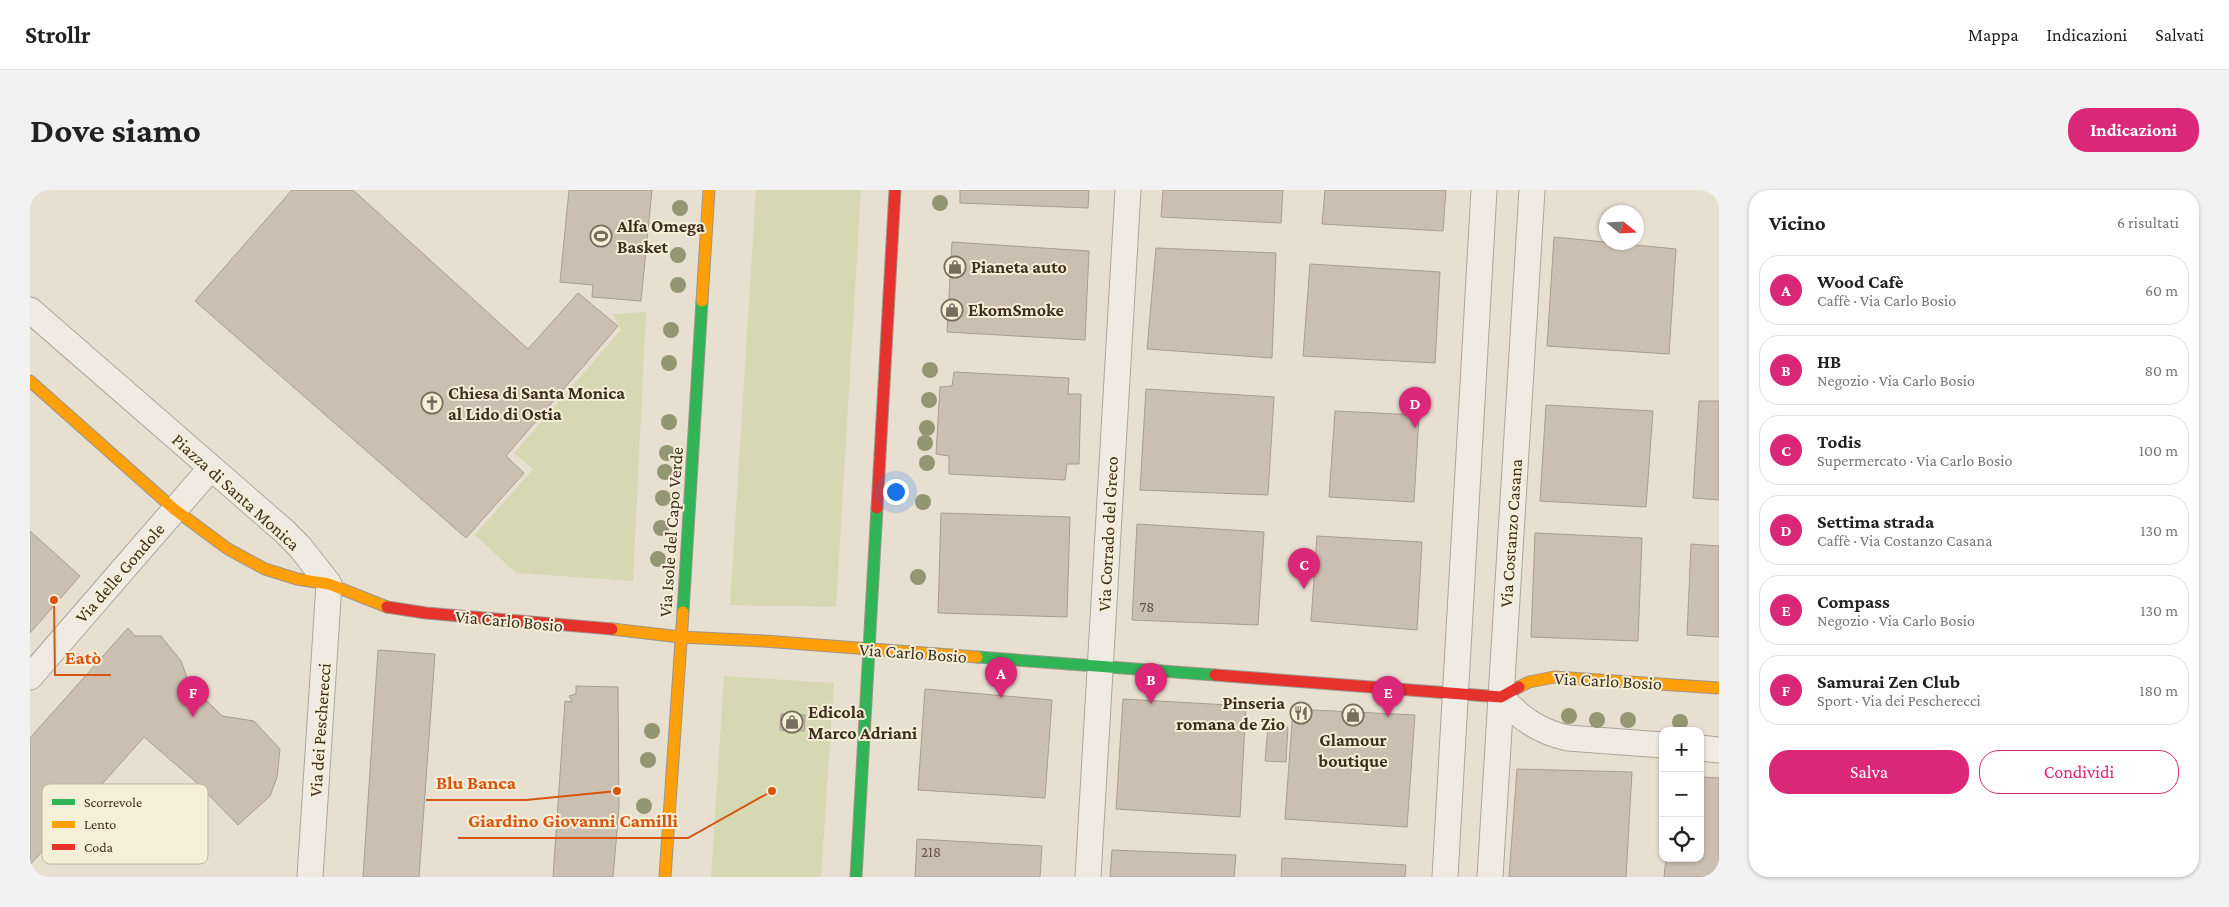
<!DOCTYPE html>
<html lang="it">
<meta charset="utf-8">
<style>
:root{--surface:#fff;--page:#f2f2f2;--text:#222;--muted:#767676;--line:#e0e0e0;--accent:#db2777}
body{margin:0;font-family:"Crimson Pro",serif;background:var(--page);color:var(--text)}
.controls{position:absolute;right:15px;bottom:15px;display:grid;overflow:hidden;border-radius:10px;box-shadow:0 1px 4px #0004}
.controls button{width:45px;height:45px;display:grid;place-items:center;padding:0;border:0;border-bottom:1px solid var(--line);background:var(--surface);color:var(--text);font:25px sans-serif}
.compass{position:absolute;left:1569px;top:15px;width:45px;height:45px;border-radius:50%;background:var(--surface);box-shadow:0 1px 4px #0004;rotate:108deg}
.you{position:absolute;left:865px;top:301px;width:18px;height:18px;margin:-12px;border:4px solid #fff;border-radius:50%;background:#1a73e8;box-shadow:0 0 0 8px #1a73e833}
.badge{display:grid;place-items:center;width:32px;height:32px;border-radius:50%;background:var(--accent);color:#fff;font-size:16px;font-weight:700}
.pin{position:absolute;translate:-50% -41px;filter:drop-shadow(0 1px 2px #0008)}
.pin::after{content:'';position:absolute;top:26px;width:18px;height:15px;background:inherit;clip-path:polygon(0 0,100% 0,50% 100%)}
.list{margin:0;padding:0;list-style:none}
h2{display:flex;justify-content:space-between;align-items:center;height:65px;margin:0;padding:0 20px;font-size:21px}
h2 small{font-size:16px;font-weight:400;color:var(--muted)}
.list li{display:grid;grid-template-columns:32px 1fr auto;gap:15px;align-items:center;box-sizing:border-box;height:70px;margin:0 10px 10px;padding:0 10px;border:1px solid var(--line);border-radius:20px}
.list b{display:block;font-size:19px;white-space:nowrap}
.list p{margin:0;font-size:16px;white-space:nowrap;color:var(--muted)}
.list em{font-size:16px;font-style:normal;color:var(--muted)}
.actions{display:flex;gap:10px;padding:15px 20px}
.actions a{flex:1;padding:11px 0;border:1px solid var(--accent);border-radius:20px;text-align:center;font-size:18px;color:var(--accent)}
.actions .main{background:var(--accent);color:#fff}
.icon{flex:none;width:28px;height:28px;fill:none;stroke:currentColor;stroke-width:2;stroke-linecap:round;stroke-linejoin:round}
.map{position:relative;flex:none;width:1689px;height:687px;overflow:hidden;border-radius:20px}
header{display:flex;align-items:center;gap:30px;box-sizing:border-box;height:70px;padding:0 25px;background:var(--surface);border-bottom:1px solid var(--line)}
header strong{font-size:24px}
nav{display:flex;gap:28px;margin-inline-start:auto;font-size:18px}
.intro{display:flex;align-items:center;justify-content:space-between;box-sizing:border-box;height:120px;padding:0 30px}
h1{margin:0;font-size:35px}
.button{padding:12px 22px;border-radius:20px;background:var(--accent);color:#fff;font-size:18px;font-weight:700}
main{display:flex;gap:30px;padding:0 30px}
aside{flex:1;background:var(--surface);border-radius:20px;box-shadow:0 1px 4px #0004}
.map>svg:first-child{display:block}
</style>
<header>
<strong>Strollr</strong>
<nav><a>Mappa</a><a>Indicazioni</a><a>Salvati</a></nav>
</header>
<div class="intro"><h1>Dove siamo</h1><a class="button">Indicazioni</a></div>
<main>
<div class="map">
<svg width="1689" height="687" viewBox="0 0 1689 687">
<rect width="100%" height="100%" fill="#e7e0d1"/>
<path fill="#d6d7b3" d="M 726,0 L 831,0 L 806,417 L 700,415 Z
M 616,122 L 603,391 L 486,383 L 445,345 L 503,279 L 484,263 L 591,140 L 582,124 Z
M 694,486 L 804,493 L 791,687 L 681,687 Z"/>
<path fill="#cbbfb2" stroke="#a89c90" d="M 262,0 L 323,0 L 498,159 L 548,103 L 588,136 L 476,266 L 494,283 L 436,348 L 165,111 Z
M 539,0 L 622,0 L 611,111 L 562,107 L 563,95 L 530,92 Z
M 930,0 L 1059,0 L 1058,18 L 930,13 Z
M 1133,0 L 1253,0 L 1251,33 L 1131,27 Z
M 1295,0 L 1416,0 L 1413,41 L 1292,34 Z
M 1524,47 L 1646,59 L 1639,164 L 1517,156 Z
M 922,52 L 1059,61 L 1055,150 L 917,142 Z
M 1126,58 L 1246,63 L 1242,168 L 1117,159 Z
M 1280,74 L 1410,82 L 1405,173 L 1273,166 Z
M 924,182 L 1039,188 L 1038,204 L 1051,204 L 1049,274 L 1037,274 L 1035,290 L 919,284 L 919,266 L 906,264 L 910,197 L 922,196 Z
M 1116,199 L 1244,207 L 1238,305 L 1110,300 Z
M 1669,211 L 1689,211 L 1689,310 L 1663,308 Z
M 1516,215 L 1623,221 L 1616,317 L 1510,311 Z
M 1305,221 L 1389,225 L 1384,312 L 1299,307 Z
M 911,323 L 1040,327 L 1037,427 L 908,423 Z
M 1107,334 L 1234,342 L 1228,435 L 1102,430 Z
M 0,341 L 50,386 L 0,443 Z
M 1505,343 L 1612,348 L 1608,451 L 1501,447 Z
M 1287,346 L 1392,352 L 1387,440 L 1281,431 Z
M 1661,354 L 1689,356 L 1689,447 L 1657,445 Z
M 98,438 L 105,446 L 131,446 L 151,471 L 159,493 L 192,526 L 224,531 L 250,559 L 247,587 L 240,606 L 208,635 L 166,592 L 114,547 L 0,675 L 0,548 Z
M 348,460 L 405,464 L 389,687 L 333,687 Z
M 546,496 L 588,497 L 589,618 L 583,687 L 523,687 L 535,511 L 542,512 L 539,506 L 546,504 Z
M 895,499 L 1022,510 L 1015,608 L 888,600 Z
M 1093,509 L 1216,516 L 1210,627 L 1086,619 Z
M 1263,519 L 1385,525 L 1377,637 L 1255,629 Z
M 751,524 L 775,525 L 774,541 L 750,540 Z
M 1238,536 L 1258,537 L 1256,572 L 1235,571 Z
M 1487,579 L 1602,582 L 1596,687 L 1479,687 Z
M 1670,587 L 1689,588 L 1689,687 L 1634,687 L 1636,668 L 1670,668 Z
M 887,649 L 1012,656 L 1010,687 L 885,687 Z
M 1082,660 L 1206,665 L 1204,687 L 1080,687 Z
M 1252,668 L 1376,675 L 1375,687 L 1251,687 Z"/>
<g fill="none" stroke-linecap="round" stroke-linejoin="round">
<g stroke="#ada599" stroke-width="27">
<path id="street" d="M 0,120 L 254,341 L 270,357 L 299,394 L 280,687
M 0,487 L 180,279
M 1471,507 C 1491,529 1510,542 1538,548 L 1633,555
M 1670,558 L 1689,560
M 1058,687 L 1098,0
M 1415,687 L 1454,0
M 1460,687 L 1502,0"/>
</g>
<g stroke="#9c958a" stroke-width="13">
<path id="fast" d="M 653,422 L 672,111
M 947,467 L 1185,485
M 826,687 L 847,318"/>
</g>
<g stroke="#9c958a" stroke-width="13">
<path id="slow" d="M 672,111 L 679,0
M 0,191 L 144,319 L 198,359 L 235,379 L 267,389 L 299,394 L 357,417
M 582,439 L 650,447 L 734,451 L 947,467
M 1489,497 L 1499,492 L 1524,487 L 1689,498
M 635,687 L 653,422"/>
</g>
<g stroke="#9c958a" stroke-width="13">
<path id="jam" d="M 847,318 L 865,0
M 357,417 L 396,423 L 582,439
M 1185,485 L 1471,507 L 1489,497"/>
</g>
<use href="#street" stroke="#efebe3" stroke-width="25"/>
<use href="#fast" stroke="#30b455" stroke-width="11"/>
<use href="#slow" stroke="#ff9f0a" stroke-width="11"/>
<use href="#jam" stroke="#e5322d" stroke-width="11"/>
</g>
<g fill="#929673">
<circle cx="910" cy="13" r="8"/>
<circle cx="650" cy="18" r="8"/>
<circle cx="648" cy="65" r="8"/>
<circle cx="648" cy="95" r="8"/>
<circle cx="641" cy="140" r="8"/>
<circle cx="639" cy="173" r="8"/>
<circle cx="900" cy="180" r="8"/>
<circle cx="899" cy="210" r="8"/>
<circle cx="639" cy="232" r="8"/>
<circle cx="897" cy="238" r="8"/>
<circle cx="895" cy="253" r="8"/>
<circle cx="637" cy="263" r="8"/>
<circle cx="897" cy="273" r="8"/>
<circle cx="635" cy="282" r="8"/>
<circle cx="633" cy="308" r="8"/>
<circle cx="893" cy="312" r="8"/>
<circle cx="631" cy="338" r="8"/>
<circle cx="628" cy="369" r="8"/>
<circle cx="888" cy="387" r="8"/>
<circle cx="1539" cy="526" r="8"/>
<circle cx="1567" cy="530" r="8"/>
<circle cx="1598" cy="530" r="8"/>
<circle cx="1650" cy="532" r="8"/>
<circle cx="622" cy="541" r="8"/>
<circle cx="618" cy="570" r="8"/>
<circle cx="614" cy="616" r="8"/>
</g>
<defs>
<g id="stadium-ring" transform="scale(1.125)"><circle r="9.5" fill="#f7eed8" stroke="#786c5e" stroke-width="1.5"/><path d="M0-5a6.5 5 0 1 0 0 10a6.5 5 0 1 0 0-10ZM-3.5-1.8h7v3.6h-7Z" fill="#786c5e"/></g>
<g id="shop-ring" transform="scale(1.125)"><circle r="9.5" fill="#f7eed8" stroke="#786c5e" stroke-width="1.5"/><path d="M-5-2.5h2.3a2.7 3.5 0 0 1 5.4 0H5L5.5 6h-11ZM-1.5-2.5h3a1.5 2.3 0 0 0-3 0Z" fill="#786c5e"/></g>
<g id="church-ring" transform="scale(1.125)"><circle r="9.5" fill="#f7eed8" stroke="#786c5e" stroke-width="1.5"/><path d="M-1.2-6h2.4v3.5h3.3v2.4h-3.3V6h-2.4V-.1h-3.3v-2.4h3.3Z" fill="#786c5e"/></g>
<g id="restaurant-ring" transform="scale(1.125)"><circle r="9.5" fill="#f7eed8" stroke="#786c5e" stroke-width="1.5"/><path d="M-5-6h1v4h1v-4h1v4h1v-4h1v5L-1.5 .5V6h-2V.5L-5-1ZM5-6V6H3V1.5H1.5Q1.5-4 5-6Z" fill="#786c5e"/></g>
</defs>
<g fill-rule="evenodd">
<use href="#stadium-ring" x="571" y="46"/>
<use href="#shop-ring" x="925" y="77"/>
<use href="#shop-ring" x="922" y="120"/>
<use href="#church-ring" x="402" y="213"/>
<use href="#restaurant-ring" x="1271" y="523"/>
<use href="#shop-ring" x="1323" y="525"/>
<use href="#shop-ring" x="762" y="532"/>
</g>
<g text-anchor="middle" stroke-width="4" stroke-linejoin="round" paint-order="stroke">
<g font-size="15" fill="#605244">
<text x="1117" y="422">78</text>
<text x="901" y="667">218</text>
</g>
<g font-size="18" font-weight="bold" fill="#3d2e20" stroke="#f7eed8" text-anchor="start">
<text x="587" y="42">Alfa Omega<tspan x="587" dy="21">Basket</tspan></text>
<text x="941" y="83">Pianeta auto</text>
<text x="938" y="126">EkomSmoke</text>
<text x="418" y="209">Chiesa di Santa Monica<tspan x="418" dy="21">al Lido di Ostia</tspan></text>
<text x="1255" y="519" text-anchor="end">Pinseria<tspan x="1255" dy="21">romana de Zio</tspan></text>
<text x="778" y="528">Edicola<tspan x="778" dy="21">Marco Adriani</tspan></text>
<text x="1323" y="556" text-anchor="middle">Glamour<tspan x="1323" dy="21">boutique</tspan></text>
</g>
<g font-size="18" fill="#3d2e20" stroke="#f7eed8">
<text transform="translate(206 302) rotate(42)" y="6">Piazza di Santa Monica</text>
<text transform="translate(641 342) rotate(-86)" y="6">Via Isole del Capo Verde</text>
<text transform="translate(1481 343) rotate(-86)" y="6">Via Costanzo Casana</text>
<text transform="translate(1078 344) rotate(-87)" y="6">Via Corrado del Greco</text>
<text transform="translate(90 383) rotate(-49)" y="6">Via delle Gondole</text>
<text transform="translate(479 431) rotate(5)" y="6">Via Carlo Bosio</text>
<text transform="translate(883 463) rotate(4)" y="6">Via Carlo Bosio</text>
<text transform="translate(1578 491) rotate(3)" y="6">Via Carlo Bosio</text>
<text transform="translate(290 540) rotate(-86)" y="6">Via dei Pescherecci</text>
</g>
</g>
<rect x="12" y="594" width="166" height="80" rx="8" fill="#f7eed8" stroke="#bfb4a1" stroke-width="1"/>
<rect x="22" y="609" width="23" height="6" fill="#30b455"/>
<rect x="22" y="631" width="23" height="7" fill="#ff9f0a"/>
<rect x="22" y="654" width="23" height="6" fill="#e5322d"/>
<g font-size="14" fill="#3d2e20">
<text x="54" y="617">Scorrevole</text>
<text x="54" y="639">Lento</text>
<text x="54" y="662">Coda</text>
</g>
<path fill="none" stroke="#d7550e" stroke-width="2" d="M24 410L25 485H81M587 601L496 610H396M742 601L658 648H428"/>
<g fill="#d7550e" stroke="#f7eed8" stroke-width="2">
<circle cx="24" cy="410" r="5"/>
<circle cx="587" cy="601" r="5"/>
<circle cx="742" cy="601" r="5"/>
</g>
<g font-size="19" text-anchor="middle" font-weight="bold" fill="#d7550e" stroke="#f7eed8" stroke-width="4" stroke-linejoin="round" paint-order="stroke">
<text x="53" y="474">Eatò</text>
<text x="446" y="599">Blu Banca</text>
<text x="543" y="637">Giardino Giovanni Camilli</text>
</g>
</svg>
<div class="controls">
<button>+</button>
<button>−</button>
<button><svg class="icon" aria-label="locate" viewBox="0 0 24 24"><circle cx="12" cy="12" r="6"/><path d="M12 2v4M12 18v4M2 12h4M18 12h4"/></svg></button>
</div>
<svg class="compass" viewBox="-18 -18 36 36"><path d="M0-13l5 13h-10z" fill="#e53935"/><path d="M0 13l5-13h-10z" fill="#767676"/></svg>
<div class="you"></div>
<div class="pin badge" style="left:971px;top:508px">A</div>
<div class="pin badge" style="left:1121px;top:514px">B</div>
<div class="pin badge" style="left:1274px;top:399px">C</div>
<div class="pin badge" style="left:1385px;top:238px">D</div>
<div class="pin badge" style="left:1358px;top:527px">E</div>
<div class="pin badge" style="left:163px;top:527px">F</div>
</div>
<aside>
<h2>Vicino<small>6 risultati</small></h2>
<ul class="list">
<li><span class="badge">A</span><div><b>Wood Cafè</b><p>Caffè · Via Carlo Bosio</p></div><em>60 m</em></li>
<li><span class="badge">B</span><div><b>HB</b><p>Negozio · Via Carlo Bosio</p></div><em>80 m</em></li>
<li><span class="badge">C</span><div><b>Todis</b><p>Supermercato · Via Carlo Bosio</p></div><em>100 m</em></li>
<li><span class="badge">D</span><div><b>Settima strada</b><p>Caffè · Via Costanzo Casana</p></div><em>130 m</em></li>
<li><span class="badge">E</span><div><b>Compass</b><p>Negozio · Via Carlo Bosio</p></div><em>130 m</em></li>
<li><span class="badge">F</span><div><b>Samurai Zen Club</b><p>Sport · Via dei Pescherecci</p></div><em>180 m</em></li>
</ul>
<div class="actions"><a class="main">Salva</a><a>Condividi</a></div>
</aside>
</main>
